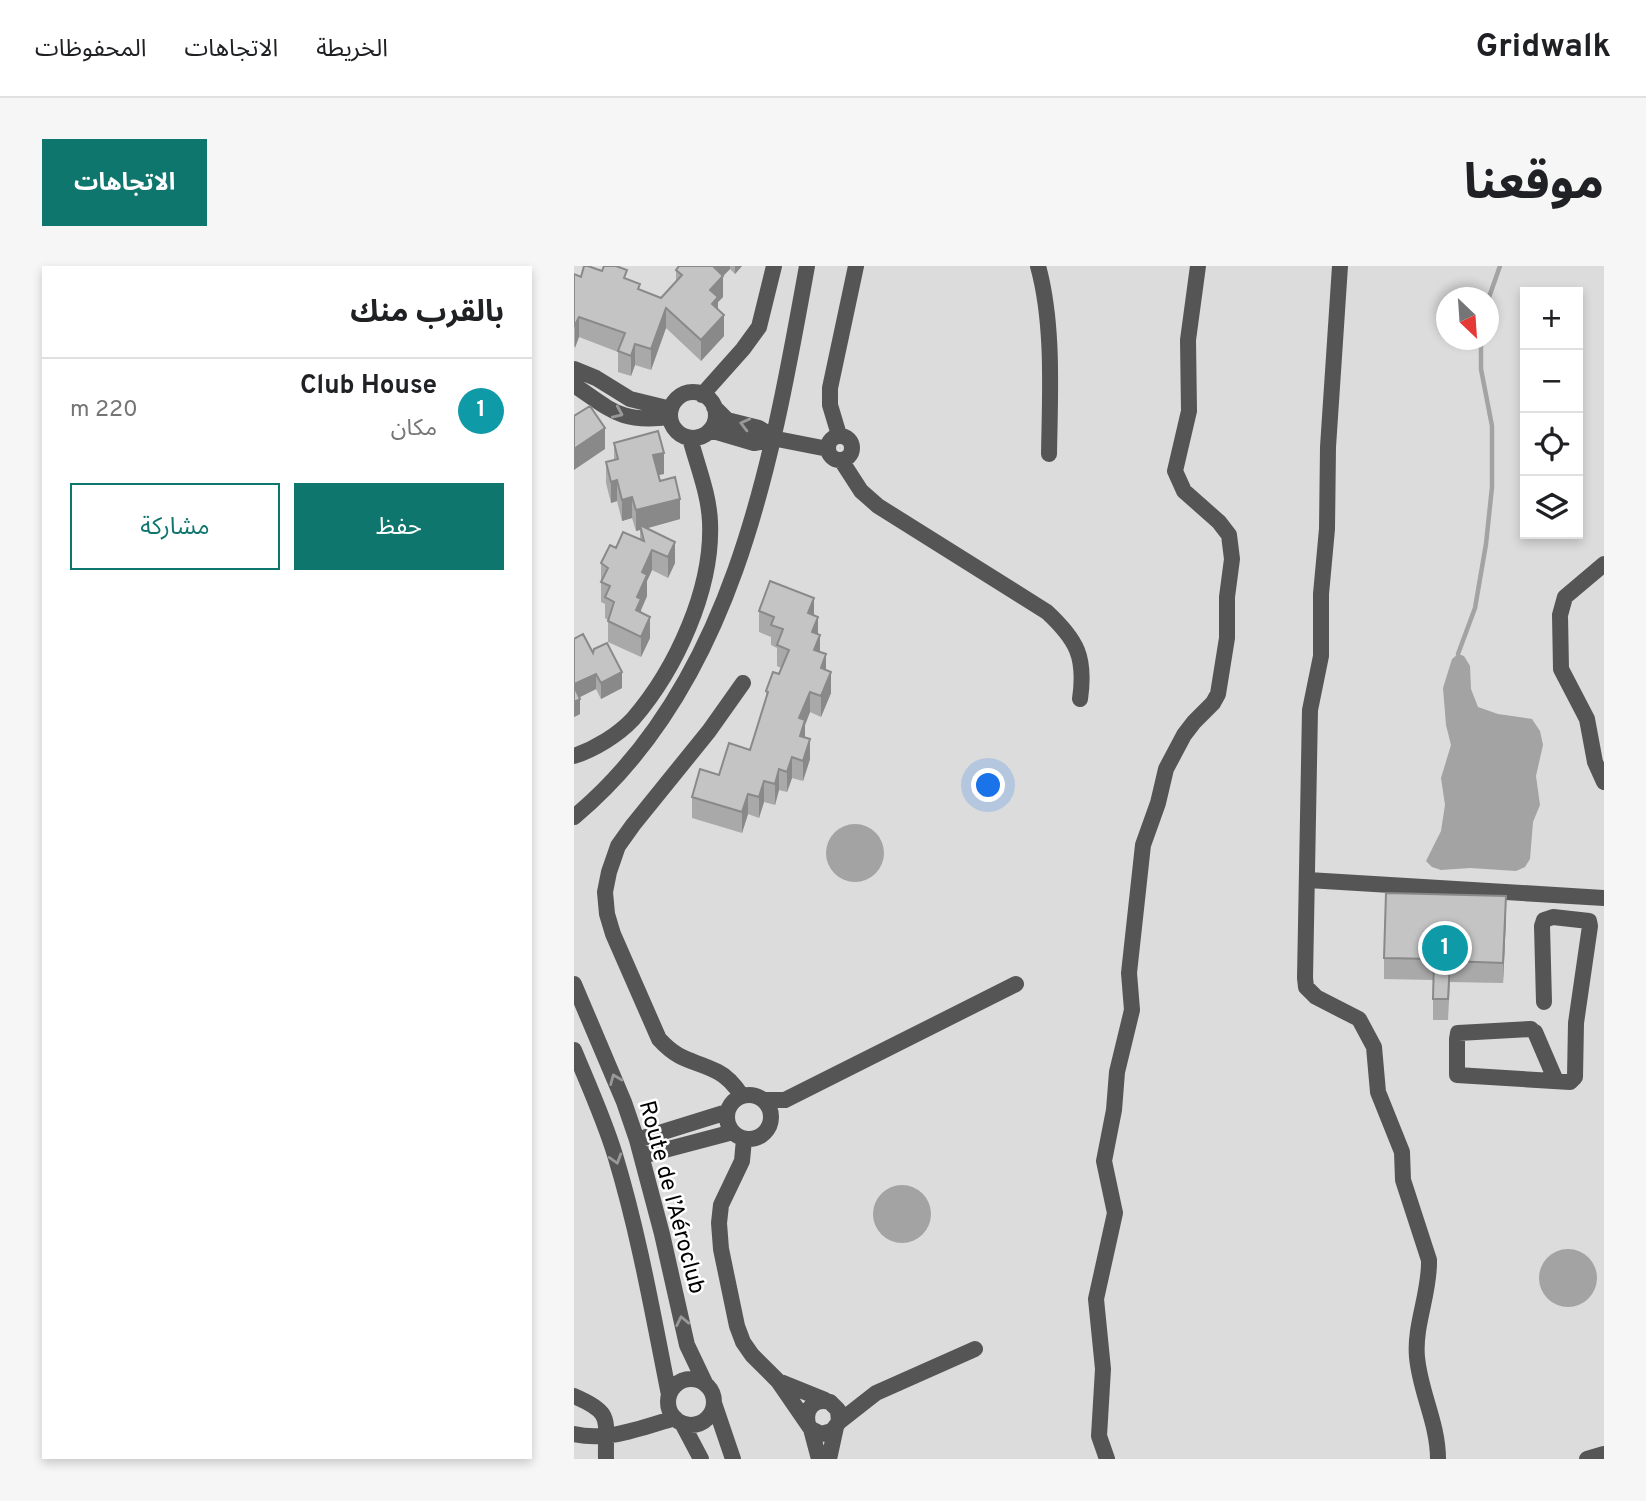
<!DOCTYPE html>
<html lang="ar">
<meta charset="utf-8">
<style>
:root{--surface:#fff;--page:#f6f6f6;--text:#202124;--muted:#757577;--line:#e0e0e0;--accent:#0f766e}
body{margin:0;font-family:Overpass,"Noto Sans Arabic",sans-serif;background:var(--page);color:var(--text);direction:rtl}
.controls{position:absolute;right:21px;top:21px;display:grid;overflow:hidden;border-radius:0px;box-shadow:0 4px 10px #0003}
.controls button{width:63px;height:63px;display:grid;place-items:center;padding:0;border:0;border-bottom:2px solid var(--line);background:var(--surface);color:var(--text);font:35px sans-serif}
.compass{position:absolute;left:862px;top:21px;width:63px;height:63px;border-radius:50%;background:var(--surface);box-shadow:0 4px 10px #0003;rotate:155deg}
.you{position:absolute;left:415px;top:520px;width:24px;height:24px;margin:-18px;border:5px solid #fff;border-radius:50%;background:#1a73e8;box-shadow:0 0 0 10px #1a73e833}
.badge{display:grid;place-items:center;width:46px;height:46px;border-radius:50%;background:var(--accent);color:#fff;font-size:23px;font-weight:700}
.pin{position:absolute;translate:-50% -50%;border:4px solid #fff;box-shadow:0 2px 7px #0006}
.list{margin:0;padding:0;list-style:none}
h2{display:flex;justify-content:space-between;align-items:center;height:91px;margin:0;padding:0 28px;font-size:30px}
h2 small{font-size:23px;font-weight:400;color:var(--muted)}
.list li{display:grid;grid-template-columns:46px 1fr auto;gap:21px;align-items:center;box-sizing:border-box;height:105px;padding:0 28px;border-top:2px solid var(--line)}
.list b{display:block;font-size:26px;white-space:nowrap}
.list p{margin:0;font-size:23px;white-space:nowrap;color:var(--muted)}
.list em{font-size:23px;font-style:normal;color:var(--muted)}
.actions{display:flex;gap:14px;padding:21px 28px}
.actions a{flex:1;padding:16px 0;border:2px solid var(--accent);border-radius:0px;text-align:center;font-size:24px;color:var(--accent)}
.actions .main{background:var(--accent);color:#fff}
.icon{flex:none;width:38px;height:38px;fill:none;stroke:currentColor;stroke-width:2;stroke-linecap:round;stroke-linejoin:round}
.map{position:relative;flex:none;width:1030px;height:1193px;overflow:hidden;direction:ltr;border-radius:0px}
header{display:flex;align-items:center;gap:42px;box-sizing:border-box;height:98px;padding:0 35px;background:var(--surface);border-bottom:2px solid var(--line)}
header strong{font-size:33px}
nav{display:flex;gap:38px;margin-inline-start:auto;font-size:24px}
.intro{display:flex;align-items:center;justify-content:space-between;box-sizing:border-box;height:168px;padding:0 42px}
h1{margin:0;font-size:49px}
.button{padding:18px 32px;border-radius:0px;background:var(--accent);color:#fff;font-size:24px;font-weight:700}
main{display:flex;gap:42px;padding:0 42px}
aside{flex:1;background:var(--surface);border-radius:0px;box-shadow:0 4px 10px #0003}
.map>svg:first-child{display:block}
</style>
<header>
<strong>Gridwalk</strong>
<nav><a>الخريطة</a><a>الاتجاهات</a><a>المحفوظات</a></nav>
</header>
<div class="intro"><h1>موقعنا</h1><a class="button">الاتجاهات</a></div>
<main>
<div class="map">
<svg width="1030" height="1193" viewBox="0 0 1030 1193">
<rect width="100%" height="100%" fill="#fff"/>
<path fill="#dcdcdc" fill-rule="evenodd" d="M 0,0 L 1030,0 L 1030,1193 L 0,1193 ZM 951,26 L 1004,26 L 1004,268 L 951,268 ZM 872,32 L 914,32 L 914,74 L 872,74 Z"/>
<path fill="#a3a3a3" d="M 884,388 L 890,390 L 896,400 L 897,423 L 904,441 L 924,448 L 958,453 L 966,465 L 969,479 L 962,510 L 966,539 L 959,556 L 956,593 L 951,601 L 942,605 L 896,602 L 867,604 L 858,601 L 852,595 L 867,565 L 871,539 L 867,512 L 877,479 L 872,459 L 869,422 L 878,393 Z
M252 587a29 29 0 1 1 58 0a29 29 0 1 1-58 0Z
M299 948a29 29 0 1 1 58 0a29 29 0 1 1-58 0Z
M965 1012a29 29 0 1 1 58 0a29 29 0 1 1-58 0Z"/>
<g fill="none" stroke-linecap="round" stroke-linejoin="round">
<path stroke="#a3a3a3" stroke-width="4.5" d="M 914,34 L 926,0
M 884,388 L 901,342 L 912,278 L 918,221 L 918,160 L 907,103 L 907,74"/>
<path stroke="#555" stroke-width="16" d="M 464,0 C 480,58 476,128 475,188
M 766,0 L 754,181 L 753,263 L 747,328 L 747,390 L 736,444 L 731,712 L 732,721 L 742,731 L 785,753 L 800,781 L 804,826 L 828,886 L 829,914 L 855,994 C 856,1027 840,1059 843,1091 C 846,1126 864,1157 864,1193
M 0,103 L 22,112 L 56,133 L 97,143
M 0,119 C 39,145 46,157 96,151
M96 149a23 23 0 1 1 46 0a23 23 0 1 1-46 0Z
M 128,129 L 169,83 L 185,61 L 200,0
M 140,141 L 153,154 L 185,162 L 203,173 L 254,183
M 136,164 L 180,177 L 203,173
M 265,169 L 256,139 L 256,122 L 282,0
M254 182a12 12 0 1 1 24 0a12 12 0 1 1-24 0Z
M 267,194 L 287,225 L 304,240 L 473,346 C 503,374 512,391 506,433
M 1030,298 L 991,331 L 986,349 L 987,403 L 1013,453 L 1021,496 L 1030,516
M 0,490 C 21,483 44,469 59,453 C 102,403 139,323 136,256 C 135,228 123,199 116,172
M 0,551 C 160,418 198,194 233,0
M 734,614 L 1030,632
M 0,718 L 50,836 L 63,874 L 88,968 L 113,1079 L 132,1119
M 957,763 L 884,767 L 883,773 L 883,809 L 996,816 L 1001,811 L 1002,757 L 1016,660 L 1015,655 L 979,651 L 970,654 L 968,660 L 970,736
M 961,766 L 982,815
M 0,784 C 14,818 30,853 41,889 C 65,968 79,1049 95,1129
M153 851a22 22 0 1 1 44 0a22 22 0 1 1-44 0Z
M 168,830 C 162,821 154,811 144,806 C 119,793 107,797 85,773 L 39,668 L 33,648 L 31,626 L 35,606 L 44,580 L 59,559 L 135,465 L 169,417
M 190,834 L 211,834 L 442,718
M 170,873 L 168,895 L 147,939 L 145,957 L 147,983 L 163,1060 L 169,1076 L 178,1089 L 204,1115 L 237,1163 L 247,1168 L 258,1165 L 265,1156 L 264,1144 L 256,1136 C 241,1132 230,1142 234,1158
M 63,874 L 153,846
M 68,890 L 159,866
M94 1136a23 23 0 1 1 46 0a23 23 0 1 1-46 0Z
M 204,1115 L 251,1134
M 0,1130 C 40,1147 31,1153 32,1193
M 140,1137 L 159,1193
M 265,1156 L 302,1127 L 401,1083
M 108,1157 L 127,1193
M 237,1163 L 245,1193
M 0,1168 C 34,1176 69,1161 101,1152
M 255,1193 L 262,1161
M 533,1193 L 525,1170 L 529,1103 L 522,1033 L 541,947 L 530,895 L 540,844 L 543,806 L 558,744 L 555,707 L 569,579 L 584,537 L 592,503 L 610,469 L 620,456 L 639,437 L 644,428 L 653,372 L 653,331 L 658,293 L 655,269 L 645,256 L 610,225 L 601,205 L 615,145 L 614,74 L 624,0
M 1013,1193 L 1030,1188"/>
</g>
<path fill="#a9a9a9" d="M 105,0 L 168,0 L 161,8 L 156,3 L 149,10 L 149,31 L 144,36 L 144,44 L 150,70 L 127,95 L 92,62 L 77,104 L 61,99 L 57,110 L 44,106 L 44,86 L 5,71 L 0,82 L 0,8 L 7,11 L 53,13 L 66,24 L 87,32 L 102,16 L 102,4 Z
M 40,177 L 90,208 L 84,209 L 86,215 L 106,253 L 73,262 L 101,297 L 94,312 L 78,304 L 73,315 L 73,330 L 67,344 L 67,347 L 76,372 L 67,391 L 34,376 L 34,354 L 31,352 L 31,338 L 27,336 L 27,297 L 42,282 L 66,273 L 66,264 L 62,265 L 58,252 L 48,255 L 43,235 L 37,237 L 32,217 L 32,196 L 40,194 Z
M 185,345 L 240,349 L 244,369 L 246,386 L 252,404 L 257,427 L 247,451 L 236,446 L 231,459 L 231,471 L 236,493 L 229,515 L 218,512 L 213,526 L 205,524 L 201,539 L 190,536 L 185,552 L 174,548 L 168,567 L 118,552 L 118,531 L 176,484 L 192,433 L 192,425 L 205,408 L 207,402 L 203,400 L 203,382 L 197,379 L 197,371 L 185,366 Z
M 0,373 L 19,387 L 48,422 L 27,433 L 22,423 L 6,431 L 6,448 L 0,451 Z
M 932,651 L 929,717 L 876,716 L 874,754 L 859,754 L 859,714 L 810,713 L 810,692 Z"/>
<path fill="#898989" d="M 139,0 L 156,0 L 156,3 L 149,10 L 149,31 L 144,36 L 144,52 L 138,59 L 136,24 Z
M 161,0 L 168,0 L 161,8 Z
M 92,42 L 92,62 L 77,104 L 77,83 Z
M 150,49 L 150,70 L 127,95 L 127,74 Z
M 5,51 L 5,71 L 1,82 L 1,62 Z
M 61,78 L 61,99 L 57,110 L 57,90 Z
M 31,162 L 31,183 L 0,204 L 0,183 Z
M 90,187 L 90,208 L 79,210 L 79,189 Z
M 43,214 L 43,235 L 37,237 L 37,216 Z
M 58,231 L 58,252 L 48,255 L 48,234 Z
M 106,233 L 106,253 L 67,264 L 66,259 L 66,264 L 62,265 L 62,244 Z
M 101,276 L 101,297 L 94,312 L 94,291 Z
M 78,284 L 78,304 L 73,315 L 73,330 L 67,344 L 67,354 L 62,344 L 63,331 L 68,306 Z
M 240,332 L 240,353 L 234,347 Z
M 76,351 L 76,372 L 67,391 L 67,371 Z
M 244,351 L 244,371 L 238,366 Z
M 246,369 L 246,390 L 240,384 Z
M 252,388 L 252,409 L 247,402 Z
M 48,406 L 48,422 L 27,433 L 27,417 Z
M 257,406 L 257,427 L 247,451 L 247,430 Z
M 22,408 L 22,423 L 0,434 L 0,418 Z
M 236,426 L 236,446 L 231,459 L 231,475 L 226,490 L 225,452 Z
M 6,433 L 6,448 L 0,451 L 0,436 Z
M 236,473 L 236,493 L 229,515 L 229,495 Z
M 218,491 L 218,512 L 213,526 L 213,506 Z
M 205,503 L 205,524 L 201,539 L 201,518 Z
M 190,515 L 190,536 L 185,552 L 185,531 Z
M 174,528 L 174,548 L 168,567 L 168,546 Z
M 932,630 L 932,651 L 929,717 L 929,697 Z"/>
<path fill="#c4c4c4" stroke="#898989" stroke-width="2" d="M 10,0 L 14,0 L 28,5 L 30,0 L 42,0 L 53,4 L 50,12 L 66,18 L 64,23 L 87,32 L 108,9 L 102,4 L 105,0 L 139,0 L 149,10 L 136,24 L 144,31 L 138,38 L 150,49 L 127,74 L 92,42 L 77,83 L 61,78 L 57,90 L 44,85 L 51,67 L 5,51 L 0,61 L 0,8 L 7,11 Z
M 16,140 L 31,162 L 0,183 L 0,150 Z
M 84,165 L 90,187 L 79,189 L 86,215 L 101,211 L 106,233 L 62,244 L 58,231 L 48,234 L 43,214 L 37,216 L 32,196 L 44,193 L 40,177 Z
M 66,259 L 101,276 L 94,291 L 78,284 L 68,306 L 73,309 L 63,331 L 67,333 L 62,344 L 76,351 L 67,371 L 34,355 L 40,336 L 31,331 L 36,320 L 27,316 L 34,302 L 27,297 L 36,279 L 42,282 L 49,266 L 70,275 Z
M 196,315 L 240,332 L 234,347 L 244,351 L 238,366 L 246,369 L 240,384 L 252,388 L 247,402 L 257,406 L 247,430 L 236,426 L 225,452 L 231,454 L 226,470 L 236,473 L 229,495 L 218,491 L 213,506 L 205,503 L 201,518 L 190,515 L 185,531 L 174,528 L 168,546 L 118,531 L 126,503 L 145,509 L 155,477 L 176,484 L 194,426 L 192,425 L 199,406 L 205,408 L 215,384 L 203,379 L 209,363 L 197,359 L 200,351 L 185,345 Z
M 9,368 L 19,387 L 20,383 L 33,377 L 48,406 L 27,417 L 22,408 L 0,418 L 0,373 Z
M 0,420 L 6,433 L 0,436 Z
M 812,627 L 932,630 L 929,697 L 876,695 L 874,733 L 859,733 L 860,693 L 810,692 Z"/>
<defs><path id="oneway-chevron" d="M-2-3.5L2.5 0L-2 3.5" fill="none" stroke-width="1.6" stroke-linecap="round" stroke-linejoin="round" transform="scale(1.75)"/></defs>
<g stroke="#999">
<use href="#oneway-chevron" transform="translate(44 147) rotate(24)"/>
<use href="#oneway-chevron" transform="translate(171 158) rotate(-166)"/>
<use href="#oneway-chevron" transform="translate(41 813) rotate(-112)"/>
<use href="#oneway-chevron" transform="translate(42 893) rotate(73)"/>
<use href="#oneway-chevron" transform="translate(108 1055) rotate(-102)"/>
</g>
<g text-anchor="middle" stroke-width="5" stroke-linejoin="round" paint-order="stroke">
<g font-size="23" fill="#000" stroke="#fff">
<text transform="translate(99 931) rotate(75)" y="8">Route de l’Aéroclub</text>
</g>
</g>
</svg>
<div class="controls">
<button>+</button>
<button>−</button>
<button><svg class="icon" aria-label="locate" viewBox="0 0 24 24"><circle cx="12" cy="12" r="6"/><path d="M12 2v4M12 18v4M2 12h4M18 12h4"/></svg></button>
<button><svg class="icon" aria-label="layers" viewBox="0 0 24 24"><path d="M12 4l9 5-9 5-9-5zM3 14l9 5 9-5"/></svg></button>
</div>
<svg class="compass" viewBox="-18 -18 36 36"><path d="M0-13l5 13h-10z" fill="#e53935"/><path d="M0 13l5-13h-10z" fill="#757577"/></svg>
<div class="you"></div>
<div class="pin badge" style="left:871px;top:682px;background:#0f9aa8">1</div>
</div>
<aside>
<h2>بالقرب منك<small></small></h2>
<ul class="list">
<li><span class="badge" style="background:#0f9aa8">1</span><div><b>Club House</b><p>مكان</p></div><em>220 m</em></li>
</ul>
<div class="actions"><a class="main">حفظ</a><a>مشاركة</a></div>
</aside>
</main>
